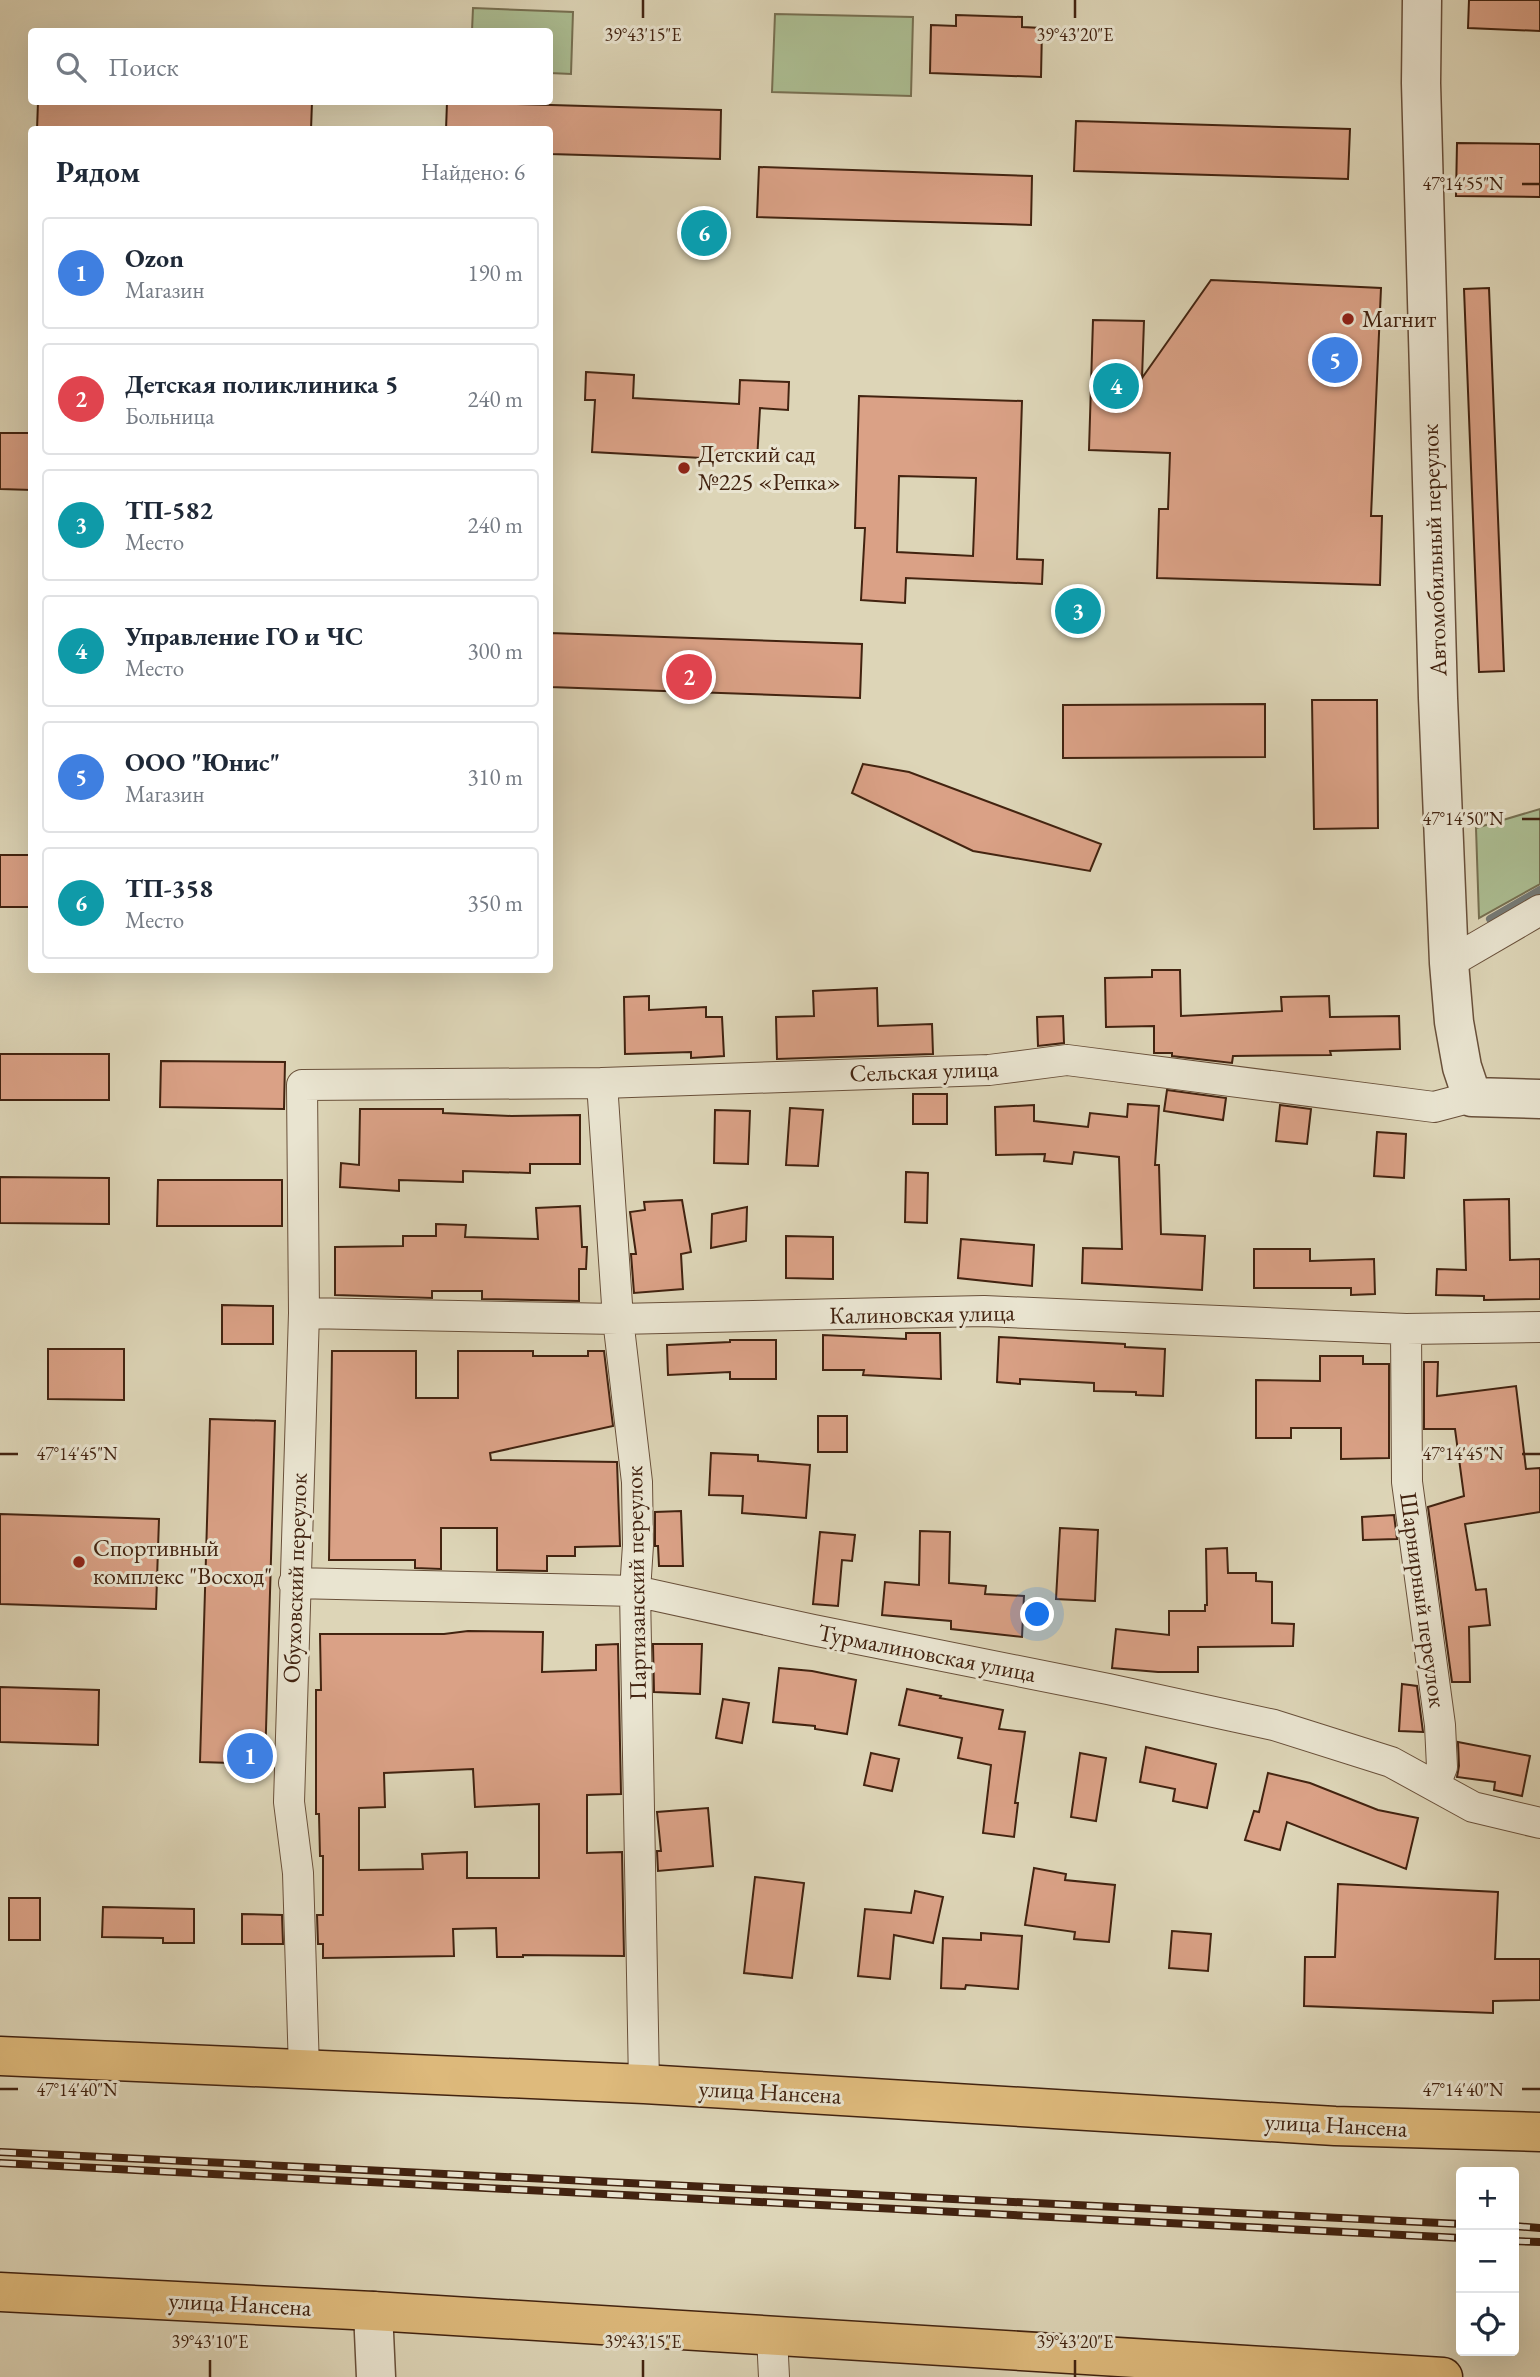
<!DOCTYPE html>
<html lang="ru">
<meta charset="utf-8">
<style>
:root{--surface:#fff;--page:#f2f2f3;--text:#1f2937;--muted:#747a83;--line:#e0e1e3;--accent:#8f2418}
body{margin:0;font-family:"EB Garamond",serif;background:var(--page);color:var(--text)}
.controls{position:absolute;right:21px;bottom:21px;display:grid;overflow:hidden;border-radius:7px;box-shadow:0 7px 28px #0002}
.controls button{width:63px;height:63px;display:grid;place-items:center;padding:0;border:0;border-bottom:2px solid var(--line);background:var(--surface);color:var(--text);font:35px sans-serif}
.you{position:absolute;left:1038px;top:1615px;width:24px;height:24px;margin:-18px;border:5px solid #fff;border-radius:50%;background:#1a73e8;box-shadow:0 0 0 10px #1a73e833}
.badge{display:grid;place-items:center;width:46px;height:46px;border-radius:50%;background:var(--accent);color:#fff;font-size:23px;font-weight:700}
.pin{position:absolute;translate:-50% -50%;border:4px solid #fff;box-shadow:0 2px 7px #0006}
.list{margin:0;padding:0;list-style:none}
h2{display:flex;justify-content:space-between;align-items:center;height:91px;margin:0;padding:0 28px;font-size:30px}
h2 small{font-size:23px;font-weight:400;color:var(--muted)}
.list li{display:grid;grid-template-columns:46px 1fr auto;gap:21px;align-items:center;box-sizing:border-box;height:112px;margin:0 14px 14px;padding:0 14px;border:2px solid var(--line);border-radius:7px}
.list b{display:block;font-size:26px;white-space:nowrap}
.list p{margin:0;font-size:23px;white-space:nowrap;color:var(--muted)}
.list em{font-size:23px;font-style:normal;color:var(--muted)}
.icon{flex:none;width:38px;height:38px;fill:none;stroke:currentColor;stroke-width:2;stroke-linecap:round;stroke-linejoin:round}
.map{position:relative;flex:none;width:1540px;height:2377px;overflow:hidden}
.search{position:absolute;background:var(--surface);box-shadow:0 7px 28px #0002;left:28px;top:28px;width:525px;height:77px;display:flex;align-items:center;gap:18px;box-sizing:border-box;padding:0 24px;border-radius:7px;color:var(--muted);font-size:26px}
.panel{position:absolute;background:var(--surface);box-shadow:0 7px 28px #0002;left:28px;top:126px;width:525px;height:847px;border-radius:7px}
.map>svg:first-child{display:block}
</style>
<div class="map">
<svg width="1540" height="2377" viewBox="0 0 1540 2377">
<rect width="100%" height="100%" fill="#ddd5b7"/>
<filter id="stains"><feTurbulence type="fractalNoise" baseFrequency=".00286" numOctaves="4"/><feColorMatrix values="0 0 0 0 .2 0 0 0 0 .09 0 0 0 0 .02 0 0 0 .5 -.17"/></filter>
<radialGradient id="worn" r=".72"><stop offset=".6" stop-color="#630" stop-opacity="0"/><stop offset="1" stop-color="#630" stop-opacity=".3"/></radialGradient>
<path fill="#acbe93" stroke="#777052" stroke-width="2" d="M 473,8 L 573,12 L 571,74 L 550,73 L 550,32 L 472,31 Z
M 775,14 L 913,17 L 911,96 L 772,92 Z
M 1540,809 L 1540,884 L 1479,918 L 1476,828 Z"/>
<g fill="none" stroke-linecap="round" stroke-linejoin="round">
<path stroke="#767b77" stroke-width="8" d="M 1490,919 L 1540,890"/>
</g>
<path fill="#daa186" stroke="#422310" stroke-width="2" fill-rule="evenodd" d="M 1469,0 L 1540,0 L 1540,31 L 1468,28 Z
M 956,15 L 1022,17 L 1022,27 L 1042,28 L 1041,77 L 930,73 L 931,25 L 956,26 Z
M 38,102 L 312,102 L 311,130 L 37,130 Z
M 447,102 L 721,110 L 720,159 L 550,154 L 550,130 L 446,130 Z
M 1076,121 L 1350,129 L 1348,179 L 1074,171 Z
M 1457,143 L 1540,144 L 1540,197 L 1456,196 Z
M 759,167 L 1032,176 L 1031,225 L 757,217 Z
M 692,221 L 718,222 L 717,246 L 691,245 Z
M 1211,280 L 1381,288 L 1371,516 L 1382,516 L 1380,585 L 1157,578 L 1159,509 L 1168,509 L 1170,453 L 1089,450 L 1093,320 L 1144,321 L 1142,378 Z
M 1489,288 L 1504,671 L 1479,672 L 1464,289 Z
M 586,372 L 634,375 L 633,398 L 739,404 L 740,380 L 789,382 L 788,410 L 760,408 L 757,461 L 592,452 L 595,400 L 585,400 Z
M 859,396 L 1022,401 L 1017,559 L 1043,560 L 1042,584 L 906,578 L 905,603 L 861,600 L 865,528 L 855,528 ZM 899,476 L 976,478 L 973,556 L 897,552 Z
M 0,433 L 32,433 L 32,490 L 0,489 Z
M 1066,598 L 1092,599 L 1091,623 L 1065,622 Z
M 550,633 L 862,644 L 860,698 L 550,687 Z
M 1312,700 L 1377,700 L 1378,828 L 1314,829 Z
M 1265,704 L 1265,757 L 1063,758 L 1063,705 Z
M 863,764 L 909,772 L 1101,844 L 1090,871 L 973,851 L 852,793 Z
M 0,855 L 32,855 L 32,907 L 0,907 Z
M 1152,970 L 1180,970 L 1181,1016 L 1282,1011 L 1281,997 L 1329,996 L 1330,1017 L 1399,1016 L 1400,1049 L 1330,1051 L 1331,1055 L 1233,1056 L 1232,1063 L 1172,1056 L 1172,1053 L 1154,1053 L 1154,1026 L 1106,1027 L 1105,978 L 1152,977 Z
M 877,988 L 878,1026 L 932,1024 L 933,1054 L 777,1059 L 776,1017 L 814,1016 L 813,991 Z
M 649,996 L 649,1010 L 706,1007 L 706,1017 L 722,1017 L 724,1056 L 691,1058 L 691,1052 L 625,1054 L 624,997 Z
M 1063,1016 L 1064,1043 L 1038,1046 L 1037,1017 Z
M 0,1054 L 109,1054 L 109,1100 L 0,1100 Z
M 161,1061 L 285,1062 L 284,1109 L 160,1107 Z
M 1167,1090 L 1226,1098 L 1223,1120 L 1164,1111 Z
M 913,1094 L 947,1094 L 947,1124 L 913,1124 Z
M 1128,1104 L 1159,1106 L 1155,1165 L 1159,1165 L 1161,1234 L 1205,1236 L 1202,1290 L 1082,1283 L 1083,1248 L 1122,1249 L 1119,1157 L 1074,1152 L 1072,1164 L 1044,1161 L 1045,1154 L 996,1155 L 995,1107 L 1034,1105 L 1034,1121 L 1088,1127 L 1090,1113 L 1127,1117 Z
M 1280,1105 L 1311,1109 L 1307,1144 L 1276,1141 Z
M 790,1108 L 823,1110 L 818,1166 L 786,1165 Z
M 360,1109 L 443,1109 L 443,1113 L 511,1116 L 580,1115 L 580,1164 L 530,1164 L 530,1173 L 463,1171 L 463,1182 L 399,1180 L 399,1191 L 340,1187 L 341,1163 L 359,1165 Z
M 715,1110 L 750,1111 L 748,1164 L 714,1163 Z
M 1377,1132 L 1406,1134 L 1404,1178 L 1374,1176 Z
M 906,1172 L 928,1173 L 927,1223 L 905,1222 Z
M 0,1177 L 109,1178 L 109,1224 L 0,1223 Z
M 158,1180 L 282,1180 L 282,1226 L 157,1226 Z
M 1509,1199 L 1510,1260 L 1540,1259 L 1540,1299 L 1484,1300 L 1484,1296 L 1436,1295 L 1437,1269 L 1466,1270 L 1464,1200 Z
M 682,1200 L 691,1252 L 681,1254 L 683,1289 L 634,1293 L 631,1254 L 636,1254 L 630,1212 L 645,1210 L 644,1202 Z
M 580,1206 L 582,1247 L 587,1247 L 586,1269 L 579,1269 L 579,1301 L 482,1299 L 482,1291 L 432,1291 L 432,1298 L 335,1295 L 335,1247 L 403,1246 L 403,1236 L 436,1236 L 436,1224 L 466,1225 L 465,1237 L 538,1239 L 536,1208 Z
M 747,1207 L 746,1241 L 711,1248 L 712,1214 Z
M 786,1236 L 833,1237 L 833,1279 L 786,1278 Z
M 961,1239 L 1034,1245 L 1032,1286 L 958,1278 Z
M 1254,1249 L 1310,1249 L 1310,1261 L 1374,1259 L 1375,1294 L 1351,1295 L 1351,1288 L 1254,1288 Z
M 222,1305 L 273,1306 L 273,1344 L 222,1344 Z
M 906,1333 L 940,1333 L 941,1379 L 863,1375 L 864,1370 L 823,1370 L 823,1335 L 906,1339 Z
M 999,1337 L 1125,1344 L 1125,1347 L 1165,1349 L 1163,1396 L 1136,1395 L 1136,1392 L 1094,1391 L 1094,1383 L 1020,1379 L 1020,1384 L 997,1382 Z
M 730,1340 L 776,1340 L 776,1379 L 730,1379 L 730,1372 L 668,1375 L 667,1345 L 730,1342 Z
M 48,1349 L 124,1349 L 124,1400 L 48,1399 Z
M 332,1351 L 416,1351 L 416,1398 L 458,1398 L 458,1351 L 533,1351 L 533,1356 L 588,1356 L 588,1351 L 604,1351 L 613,1426 L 490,1453 L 491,1460 L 617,1462 L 620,1546 L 575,1547 L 575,1556 L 547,1556 L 547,1571 L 497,1570 L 497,1528 L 441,1528 L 441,1569 L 415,1568 L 415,1560 L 329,1560 Z
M 1320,1356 L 1363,1356 L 1363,1364 L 1389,1364 L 1389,1458 L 1341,1459 L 1341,1428 L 1291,1428 L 1291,1438 L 1256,1438 L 1256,1380 L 1320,1381 Z
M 1424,1362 L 1438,1362 L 1437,1396 L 1516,1386 L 1526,1469 L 1540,1468 L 1540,1512 L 1465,1524 L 1476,1590 L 1486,1589 L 1490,1625 L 1469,1627 L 1470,1682 L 1452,1682 L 1428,1507 L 1464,1496 L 1455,1429 L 1424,1429 Z
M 818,1416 L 847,1416 L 847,1452 L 818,1452 Z
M 210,1419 L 275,1421 L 265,1764 L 200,1762 Z
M 711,1453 L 758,1455 L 758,1461 L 810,1465 L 806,1518 L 742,1513 L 743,1496 L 709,1495 Z
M 681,1511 L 683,1566 L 659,1566 L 658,1546 L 655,1546 L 655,1512 Z
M 0,1514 L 159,1519 L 156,1609 L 0,1604 Z
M 1394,1515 L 1397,1539 L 1363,1540 L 1362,1517 Z
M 1060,1528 L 1098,1530 L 1095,1601 L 1056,1599 Z
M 920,1531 L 950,1532 L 949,1583 L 986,1586 L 985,1594 L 1024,1596 L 1022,1637 L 951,1629 L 951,1621 L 882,1615 L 885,1582 L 919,1585 Z
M 820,1532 L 855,1535 L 852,1561 L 842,1560 L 838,1606 L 813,1604 Z
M 1227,1548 L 1228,1573 L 1256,1573 L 1256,1581 L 1272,1582 L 1272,1623 L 1294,1624 L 1293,1646 L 1198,1647 L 1198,1672 L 1158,1672 L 1112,1668 L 1116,1629 L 1169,1635 L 1169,1611 L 1205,1611 L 1205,1605 L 1207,1605 L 1206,1549 Z
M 468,1631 L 543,1632 L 542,1672 L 596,1670 L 596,1645 L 618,1644 L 621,1794 L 587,1795 L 587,1853 L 622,1852 L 624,1956 L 523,1955 L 523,1957 L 497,1957 L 496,1928 L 453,1929 L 454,1956 L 323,1958 L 323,1944 L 318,1944 L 317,1915 L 323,1915 L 323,1856 L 320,1856 L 319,1814 L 316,1814 L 316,1690 L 321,1690 L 320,1634 L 444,1634 ZM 473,1769 L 475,1807 L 539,1804 L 539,1878 L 467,1878 L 467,1852 L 422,1854 L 423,1869 L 359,1870 L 359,1808 L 385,1807 L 384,1773 Z
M 653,1644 L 702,1644 L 700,1694 L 654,1692 Z
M 779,1668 L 812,1671 L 856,1680 L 847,1734 L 815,1729 L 815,1726 L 773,1722 Z
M 1402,1684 L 1417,1686 L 1423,1732 L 1399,1731 Z
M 0,1687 L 99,1690 L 98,1745 L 0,1742 Z
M 907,1689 L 941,1696 L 940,1698 L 1003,1710 L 999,1729 L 1025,1732 L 1015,1803 L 1018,1803 L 1014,1837 L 983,1833 L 991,1765 L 958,1758 L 962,1738 L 899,1725 Z
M 723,1699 L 749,1703 L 742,1743 L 716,1738 Z
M 1458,1742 L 1530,1756 L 1522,1796 L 1494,1790 L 1495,1782 L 1457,1777 L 1459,1766 Z
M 1146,1747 L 1216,1764 L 1207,1808 L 1173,1801 L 1175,1789 L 1140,1782 Z
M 871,1753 L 899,1759 L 892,1791 L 864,1785 Z
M 1080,1753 L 1106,1758 L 1096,1821 L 1071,1817 Z
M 1268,1773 L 1310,1783 L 1378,1810 L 1418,1818 L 1406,1869 L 1287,1822 L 1280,1850 L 1245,1840 L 1254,1811 L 1259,1812 Z
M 708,1808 L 713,1866 L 658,1871 L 657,1851 L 661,1851 L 657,1812 Z
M 1034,1868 L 1066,1874 L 1065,1880 L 1115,1885 L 1109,1942 L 1074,1939 L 1075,1932 L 1025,1925 Z
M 755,1877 L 804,1883 L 792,1978 L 744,1973 Z
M 1338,1884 L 1498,1892 L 1495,1959 L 1540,1959 L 1540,2000 L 1493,2001 L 1493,2013 L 1304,2006 L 1305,1957 L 1335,1957 Z
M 915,1891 L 943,1897 L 933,1943 L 894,1935 L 890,1979 L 858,1976 L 865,1909 L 911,1913 Z
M 9,1898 L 40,1898 L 40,1940 L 9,1940 Z
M 103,1907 L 194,1909 L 194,1943 L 163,1943 L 163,1938 L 102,1937 Z
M 242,1914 L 282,1915 L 283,1944 L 242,1944 Z
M 1172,1931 L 1211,1934 L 1208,1971 L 1169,1968 Z
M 981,1933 L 1022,1936 L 1018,1989 L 966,1985 L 965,1989 L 941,1988 L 943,1938 L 981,1940 Z"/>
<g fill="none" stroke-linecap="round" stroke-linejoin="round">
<g stroke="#69503a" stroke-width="32">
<path id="minor" d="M 1449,963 L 1540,910
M 602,1083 L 618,1319 L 637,1482 L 638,1545 L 635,1591 L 644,2084
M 304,1313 L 618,1319 L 984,1311 L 1406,1329 L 1540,1327
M 1406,1329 L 1407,1482 L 1440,1725 L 1442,1767 L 1435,1785
M 294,1583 L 635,1591 L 813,1630 L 1108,1689 L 1274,1725 L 1391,1762 L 1473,1807 L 1540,1823
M 304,2070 L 298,1873 L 289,1802 L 304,1313 L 302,1085 L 602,1083 L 989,1070 L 1067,1060 L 1434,1107 L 1472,1097
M 772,2336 L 774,2377"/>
</g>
<g stroke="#69503a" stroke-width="41">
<path id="tertiary" d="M 1422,0 L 1421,83 L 1438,698 L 1449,963 L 1454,1022 L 1462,1067 L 1472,1097 L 1540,1099
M 373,2311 L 376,2377"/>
</g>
<g stroke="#422310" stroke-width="41">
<path id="primary" d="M 0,2056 L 644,2084 L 1335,2126 L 1540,2132
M 0,2292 L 373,2311 L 1443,2377"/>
</g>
<use href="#minor" stroke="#e9e4d0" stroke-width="30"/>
<use href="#tertiary" stroke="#e9e4d0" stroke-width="38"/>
<use href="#primary" stroke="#deba7c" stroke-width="38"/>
<g stroke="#422310" stroke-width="8">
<path id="rail" d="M 0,2152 L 1461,2224
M 0,2163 L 1461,2238
M 1514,2226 L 1540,2228
M 1514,2241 L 1540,2242"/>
</g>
<use href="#rail" stroke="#e9e4d0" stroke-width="5" stroke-dasharray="16" stroke-linecap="butt"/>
</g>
<path fill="none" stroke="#422310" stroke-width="2.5" d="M 643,0 L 643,18M 1075,0 L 1075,18M 1522,184 L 1540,184M 1522,819 L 1540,819M 0,1454 L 18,1454M 1522,1454 L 1540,1454M 0,2089 L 18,2089M 1522,2089 L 1540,2089M 210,2360 L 210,2377M 643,2360 L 643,2377M 1075,2360 L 1075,2377"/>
<g fill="#8f2418" stroke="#e9e4d0" stroke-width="2.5">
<circle cx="1348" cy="319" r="7"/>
<circle cx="684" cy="468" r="7"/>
<circle cx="79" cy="1562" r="7"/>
</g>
<g text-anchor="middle" stroke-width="6" stroke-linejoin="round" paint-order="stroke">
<g font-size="24" fill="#422310" stroke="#e9e4d0" text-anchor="start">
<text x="1362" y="327">Магнит</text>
<text x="698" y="462">Детский сад<tspan x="698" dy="28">№225 «Репка»</tspan></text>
<text x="93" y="1556">Спортивный<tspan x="93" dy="28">комплекс "Восход"</tspan></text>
</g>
<g font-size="24" fill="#422310" stroke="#e9e4d0">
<text transform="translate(1434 550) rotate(-92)" y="8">Автомобильный переулок</text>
<text transform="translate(924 1071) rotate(-2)" y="8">Сельская улица</text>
<text transform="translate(922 1314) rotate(-1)" y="8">Калиновская улица</text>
<text transform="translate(295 1578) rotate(-88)" y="8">Обуховский переулок</text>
<text transform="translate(636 1583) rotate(-91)" y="8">Партизанский переулок</text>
<text transform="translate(1423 1600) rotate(82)" y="8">Шарнирный переулок</text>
<text transform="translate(927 1653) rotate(11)" y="8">Турмалиновская улица</text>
<text transform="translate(770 2092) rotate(3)" y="8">улица Нансена</text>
<text transform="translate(1336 2125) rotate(3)" y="8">улица Нансена</text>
<text transform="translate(240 2304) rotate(3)" y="8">улица Нансена</text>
</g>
</g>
<g font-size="18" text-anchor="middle" fill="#422310" stroke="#e9e4d0" stroke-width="6" stroke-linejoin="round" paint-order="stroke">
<text x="643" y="41">39°43'15"E</text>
<text x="1075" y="41">39°43'20"E</text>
<text x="1463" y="190">47°14'55"N</text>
<text x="1463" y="825">47°14'50"N</text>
<text x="77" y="1460">47°14'45"N</text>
<text x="1463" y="1460">47°14'45"N</text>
<text x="77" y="2096">47°14'40"N</text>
<text x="1463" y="2096">47°14'40"N</text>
<text x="210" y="2348">39°43'10"E</text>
<text x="643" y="2348">39°43'15"E</text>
<text x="1075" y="2348">39°43'20"E</text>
</g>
<rect width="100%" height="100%" filter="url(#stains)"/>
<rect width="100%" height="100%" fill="url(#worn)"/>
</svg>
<div class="controls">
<button>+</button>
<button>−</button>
<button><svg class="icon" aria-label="locate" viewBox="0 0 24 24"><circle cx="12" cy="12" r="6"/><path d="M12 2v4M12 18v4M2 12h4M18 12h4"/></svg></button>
</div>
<div class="you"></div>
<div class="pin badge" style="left:250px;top:1756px;background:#3f7fe0">1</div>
<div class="pin badge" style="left:689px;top:677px;background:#e0444e">2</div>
<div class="pin badge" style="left:1078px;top:611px;background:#0f9aa8">3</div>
<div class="pin badge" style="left:1116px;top:386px;background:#0f9aa8">4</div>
<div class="pin badge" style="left:1335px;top:360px;background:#3f7fe0">5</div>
<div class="pin badge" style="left:704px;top:233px;background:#0f9aa8">6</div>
<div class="search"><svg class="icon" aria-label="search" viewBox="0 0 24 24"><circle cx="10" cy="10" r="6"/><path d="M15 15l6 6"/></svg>Поиск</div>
<section class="panel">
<h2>Рядом<small>Найдено: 6</small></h2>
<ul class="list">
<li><span class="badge" style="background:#3f7fe0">1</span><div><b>Ozon</b><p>Магазин</p></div><em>190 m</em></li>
<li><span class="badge" style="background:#e0444e">2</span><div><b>Детская поликлиника 5</b><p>Больница</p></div><em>240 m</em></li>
<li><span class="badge" style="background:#0f9aa8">3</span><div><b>ТП-582</b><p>Место</p></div><em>240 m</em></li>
<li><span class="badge" style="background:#0f9aa8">4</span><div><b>Управление ГО и ЧС</b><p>Место</p></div><em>300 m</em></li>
<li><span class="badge" style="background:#3f7fe0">5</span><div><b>ООО &quot;Юнис&quot;</b><p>Магазин</p></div><em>310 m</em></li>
<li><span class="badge" style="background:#0f9aa8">6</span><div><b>ТП-358</b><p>Место</p></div><em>350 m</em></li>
</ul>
</section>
</div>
